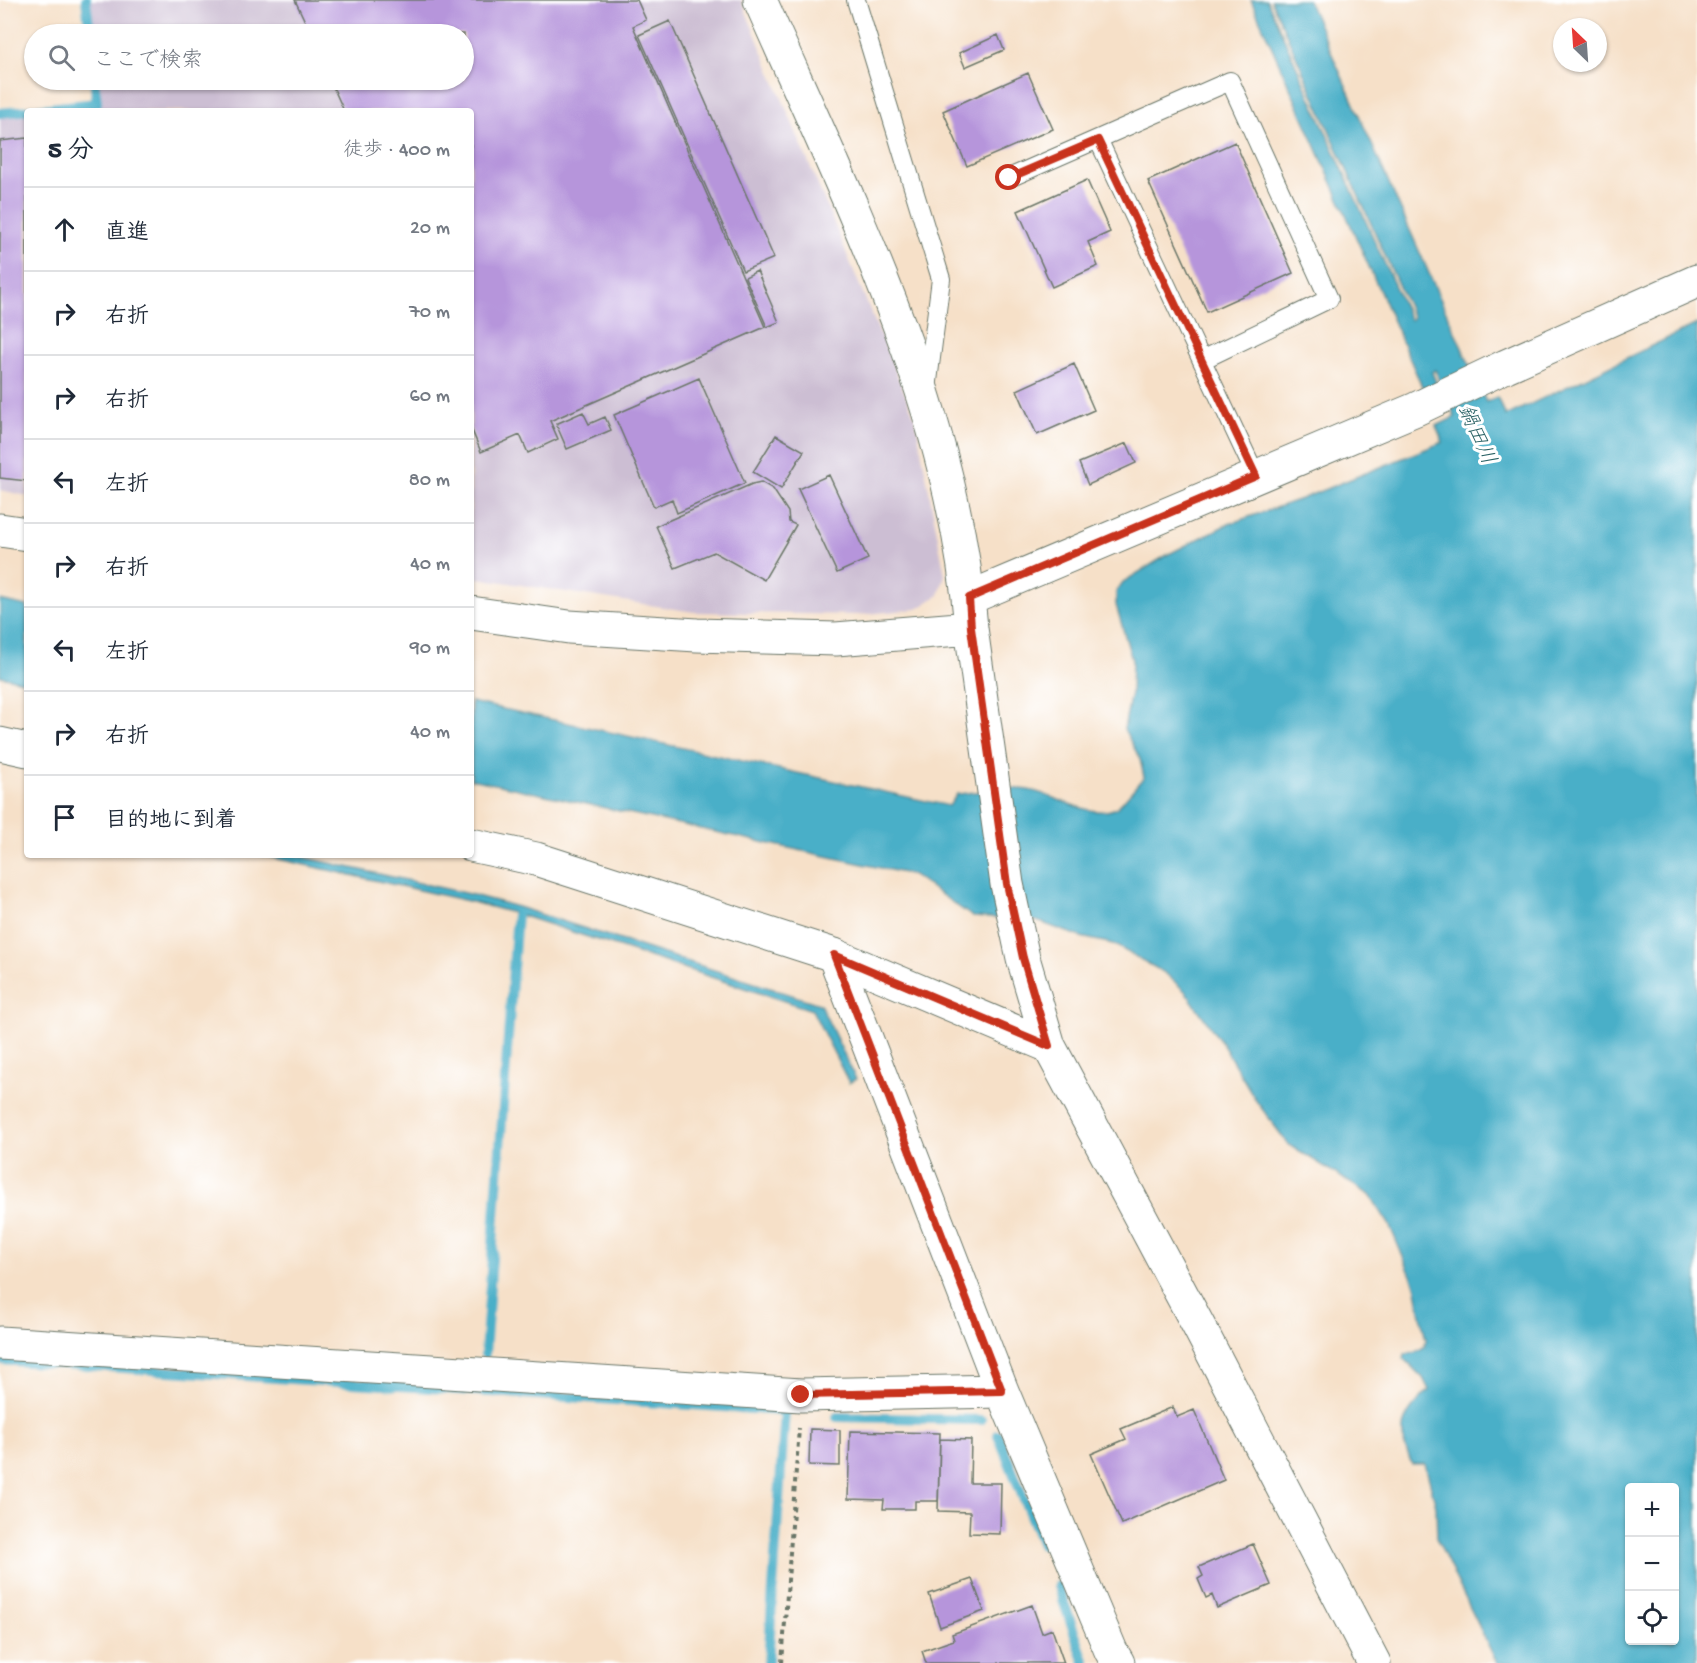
<!DOCTYPE html>
<html lang="ja">
<meta charset="utf-8">
<style>
:root{--surface:#fff;--page:#f6f6f7;--text:#1f2937;--muted:#747a83;--line:#e0e1e3}
body{margin:0;font-family:"Gochi Hand","Klee One",sans-serif;background:var(--page);color:var(--text)}
.controls{position:absolute;right:18px;bottom:18px;display:grid;overflow:hidden;border-radius:6px;box-shadow:0 2px 4px #0004}
.controls button{width:54px;height:54px;display:grid;place-items:center;padding:0;border:0;border-bottom:2px solid var(--line);background:var(--surface);color:var(--text);font:30px sans-serif}
.compass{position:absolute;left:1553px;top:18px;width:54px;height:54px;border-radius:50%;background:var(--surface);box-shadow:0 2px 4px #0004;rotate:335deg}
.stop{position:absolute;width:18px;height:18px;margin:-14px;border:4px solid #c8321e;border-radius:50%;background:#fff}
.stop.end{background:#c8321e;border-color:#fff;box-shadow:0 2px 6px #0008}
.list{margin:0;padding:0;list-style:none}
h2{display:flex;justify-content:space-between;align-items:center;height:78px;margin:0;padding:0 24px;font-size:26px}
h2 small{font-size:20px;font-weight:400;color:var(--muted)}
.list li{display:grid;grid-template-columns:39px 1fr auto;gap:18px;align-items:center;box-sizing:border-box;height:84px;padding:0 24px;border-top:2px solid var(--line)}
.list b{display:block;font-size:22px;white-space:nowrap}
.list em{font-size:20px;font-style:normal;color:var(--muted)}
.icon{flex:none;width:33px;height:33px;fill:none;stroke:currentColor;stroke-width:2;stroke-linecap:round;stroke-linejoin:round}
.map{position:relative;flex:none;width:1697px;height:1663px;overflow:hidden}
.search{position:absolute;background:var(--surface);box-shadow:0 2px 4px #0004;left:24px;top:24px;width:450px;height:66px;display:flex;align-items:center;gap:15px;box-sizing:border-box;padding:0 21px;border-radius:33px;color:var(--muted);font-size:22px}
.panel{position:absolute;background:var(--surface);box-shadow:0 2px 4px #0004;left:24px;top:108px;width:450px;height:750px;border-radius:6px}
.map>svg:first-child{display:block}
</style>
<div class="map">
<svg width="1697" height="1663" viewBox="0 0 1697 1663">
<rect width="100%" height="100%" fill="#fff"/>
<filter id="ink" filterUnits="userSpaceOnUse"><feTurbulence type="fractalNoise" baseFrequency=".0167" numOctaves="2"/><feDisplacementMap in="SourceGraphic" scale="12" xChannelSelector="R" yChannelSelector="G"/><feConvolveMatrix kernelMatrix="1 2 1 2 8 2 1 2 1" color-interpolation-filters="sRGB"/></filter>
<filter id="wash" filterUnits="userSpaceOnUse"><feTurbulence type="fractalNoise" baseFrequency=".008" numOctaves="4" result="noise"/><feDisplacementMap in="SourceGraphic" scale="24" xChannelSelector="R" yChannelSelector="G"/><feGaussianBlur stdDeviation="1.35" result="paint"/><feColorMatrix in="noise" values="0 0 0 0 0 0 0 0 0 0 0 0 0 0 0 0 0 1.4 0 .05"/><feComposite in="paint" operator="in"/></filter>
<g filter="url(#wash)">
<rect width="100%" height="100%" fill="#f6e0c8"/>
<path fill="#ccbed3" d="M 86,0 L 741,0 L 915,418 L 945,575 L 939,595 L 917,609 L 858,615 L 694,612 L 471,577 L 471,111 L 27,111 L 27,496 L 0,490 L 0,113 L 96,103 L 94,80 L 464,80 L 464,34 L 90,34 Z"/>
<path fill="#49afc8" stroke="#34767e" stroke-width="1.5" fill-rule="evenodd" d="M 1251,0 L 1267,0 L 1410,320 L 1413,318 L 1271,0 L 1308,0 L 1486,402 L 1497,397 L 1506,416 L 1697,324 L 1697,1663 L 1497,1663 L 1437,1540 L 1436,1506 L 1425,1464 L 1412,1464 C 1395,1427 1402,1417 1429,1390 L 1423,1378 L 1404,1359 L 1405,1354 L 1414,1353 L 1424,1347 L 1426,1340 L 1415,1285 L 1389,1224 L 1370,1195 L 1288,1144 L 1257,1102 L 1223,1045 L 1186,992 L 1165,973 L 1113,944 L 1081,937 L 1037,921 L 973,917 L 913,875 L 471,779 L 471,702 L 949,806 L 957,794 C 983,792 1015,784 1040,793 C 1059,799 1096,819 1116,808 C 1121,805 1138,783 1144,777 L 1140,759 L 1124,729 L 1131,693 L 1132,660 L 1116,605 L 1116,592 L 1123,582 L 1167,555 L 1226,525 L 1301,499 L 1443,442 L 1436,426 L 1455,417 L 1435,370 L 1432,372 L 1437,385 L 1424,391 ZM 1630,1488 L 1674,1488 L 1674,1640 L 1630,1640 Z
M 0,600 L 27,606 L 27,682 L 0,676 Z
M 260,855 L 294,855 L 469,894 L 518,907 L 820,1004 L 856,1079 L 849,1083 L 812,1010 L 517,914 L 468,901 Z"/>
<g fill="none" stroke-linecap="round" stroke-linejoin="round">
<path stroke="#49afc8" stroke-width="10" d="M 86,0 L 90,34
M 0,113 L 97,103 L 94,80
M 485,1354 L 517,914
M 0,1360 L 785,1411 L 768,1663
M 837,1417 L 981,1420
M 998,1435 L 1042,1545
M 1058,1586 L 1085,1663"/>
</g>
<g id="blocks">
<path fill="#b695db" d="M 295,0 L 637,0 L 646,20 L 633,26 L 765,327 L 550,421 L 558,439 L 528,453 L 520,435 L 481,452 L 471,428 L 471,111 L 344,111 L 330,80 L 464,80 L 464,34 L 311,34 Z
M 670,21 L 774,258 L 743,271 L 639,35 Z
M 998,35 L 1004,50 L 965,67 L 959,53 Z
M 1028,73 L 1053,129 L 967,166 L 943,111 Z
M 27,138 L 27,481 L 0,478 L 0,141 Z
M 1235,142 L 1293,273 L 1207,312 L 1148,181 Z
M 1087,180 L 1110,232 L 1088,242 L 1098,266 L 1052,287 L 1018,211 Z
M 757,271 L 779,322 L 767,327 L 745,277 Z
M 1074,364 L 1094,410 L 1037,435 L 1017,390 Z
M 699,378 L 745,483 L 677,513 L 672,499 L 654,507 L 614,415 Z
M 583,412 L 589,424 L 605,417 L 611,430 L 567,449 L 556,424 Z
M 776,435 L 804,451 L 781,489 L 753,472 Z
M 1127,443 L 1136,463 L 1088,485 L 1079,463 Z
M 829,475 L 868,559 L 837,573 L 798,489 Z
M 761,482 L 773,489 L 788,512 L 789,522 L 796,525 L 764,580 L 714,552 L 675,568 L 656,526 L 752,484 Z
M 1173,1407 L 1177,1417 L 1194,1410 L 1224,1480 L 1122,1524 L 1091,1454 L 1126,1439 L 1121,1429 Z
M 810,1429 L 840,1430 L 840,1466 L 809,1465 Z
M 850,1431 L 940,1433 L 938,1501 L 915,1501 L 915,1509 L 883,1509 L 884,1500 L 848,1499 Z
M 940,1439 L 971,1440 L 970,1483 L 1001,1483 L 1000,1534 L 969,1533 L 970,1512 L 938,1511 Z
M 1253,1544 L 1271,1585 L 1217,1608 L 1212,1595 L 1206,1598 L 1198,1579 L 1203,1576 L 1199,1567 Z
M 972,1579 L 984,1611 L 940,1627 L 929,1594 Z
M 1032,1605 L 1042,1633 L 1052,1629 L 1064,1663 L 926,1663 L 922,1651 L 954,1640 L 952,1634 Z"/>
</g>
</g>
<g filter="url(#ink)">
<use href="#blocks" fill-opacity="0" stroke="#6a7668" stroke-width="1.5"/>
<g fill="none" stroke-linecap="round" stroke-linejoin="round">
<g stroke="#6a7668" stroke-width="20">
<path id="service" d="M 856,0 L 941,279 L 927,389
M 1098,139 L 1256,476
M 1009,178 L 1230,81 L 1329,299 L 1202,360"/>
</g>
<g stroke="#6a7668" stroke-width="35">
<path id="minor" d="M 969,598 L 1416,409 L 1506,366 L 1697,281
M 834,955 L 1002,1391 L 1111,1651 L 1118,1663
M 0,1343 L 801,1395 L 1002,1391"/>
</g>
<g stroke="#6a7668" stroke-width="35">
<path id="tertiary" d="M 760,0 C 848,200 954,407 971,628 L 1007,884 L 1023,958 L 1049,1046 L 1198,1325 L 1374,1663
M 0,530 L 27,534
M 471,613 L 569,627 L 697,635 L 836,639 L 971,628
M 0,744 L 27,750
M 471,845 L 536,859 L 834,955 L 1049,1046"/>
</g>
<path stroke="#6a7668" stroke-width="4" stroke-dasharray="4.5 4.5" stroke-linecap="butt" d="M 782,1663 L 799,1428"/>
<use href="#service" stroke="#fff" stroke-width="18"/>
<use href="#minor" stroke="#fff" stroke-width="33"/>
<use href="#tertiary" stroke="#fff" stroke-width="33"/>
</g>
</g>
<g fill="none" stroke-linecap="round" stroke-linejoin="round" filter="url(#ink)">
<path stroke="#c8321e" stroke-width="8" d="M 801,1395 L 1002,1391 L 834,955 L 1049,1046 L 1023,958 L 1007,884 L 971,628 L 969,598 L 1256,476 L 1098,140 L 1009,178"/>
</g>
<g text-anchor="middle" stroke-width="6" stroke-linejoin="round" paint-order="stroke">
<g font-size="21" font-style="italic" fill="#2e6568" stroke="#fff">
<text transform="translate(1478 434) rotate(66)" y="7">鍋田川</text>
</g>
</g>
</svg>
<div class="controls">
<button>+</button>
<button>−</button>
<button><svg class="icon" aria-label="locate" viewBox="0 0 24 24"><circle cx="12" cy="12" r="6"/><path d="M12 2v4M12 18v4M2 12h4M18 12h4"/></svg></button>
</div>
<svg class="compass" viewBox="-18 -18 36 36"><path d="M0-13l5 13h-10z" fill="#e53935"/><path d="M0 13l5-13h-10z" fill="#747a83"/></svg>
<div class="stop" style="left:1009px;top:178px"></div>
<div class="stop end" style="left:801px;top:1395px"></div>
<div class="search"><svg class="icon" aria-label="search" viewBox="0 0 24 24"><circle cx="10" cy="10" r="6"/><path d="M15 15l6 6"/></svg>ここで検索</div>
<section class="panel">
<h2>5 分<small>徒歩 · 400 m</small></h2>
<ul class="list">
<li><svg class="icon" aria-label="ahead" viewBox="0 0 24 24"><path d="M12 20V5M6 11l6-6 6 6"/></svg><div><b>直進</b></div><em>20 m</em></li>
<li><svg class="icon" aria-label="right" viewBox="0 0 24 24"><path d="M7 20v-9h11M14 6l5 5-5 5"/></svg><div><b>右折</b></div><em>70 m</em></li>
<li><svg class="icon" aria-label="right" viewBox="0 0 24 24"><path d="M7 20v-9h11M14 6l5 5-5 5"/></svg><div><b>右折</b></div><em>60 m</em></li>
<li><svg class="icon" aria-label="left" viewBox="0 0 24 24"><path d="M17 20v-9H6M10 6l-5 5 5 5"/></svg><div><b>左折</b></div><em>80 m</em></li>
<li><svg class="icon" aria-label="right" viewBox="0 0 24 24"><path d="M7 20v-9h11M14 6l5 5-5 5"/></svg><div><b>右折</b></div><em>40 m</em></li>
<li><svg class="icon" aria-label="left" viewBox="0 0 24 24"><path d="M17 20v-9H6M10 6l-5 5 5 5"/></svg><div><b>左折</b></div><em>90 m</em></li>
<li><svg class="icon" aria-label="right" viewBox="0 0 24 24"><path d="M7 20v-9h11M14 6l5 5-5 5"/></svg><div><b>右折</b></div><em>40 m</em></li>
<li><svg class="icon" aria-label="arrive" viewBox="0 0 24 24"><path d="M6 21V4h12l-3 4 3 4H6"/></svg><div><b>目的地に到着</b></div></li>
</ul>
</section>
</div>
